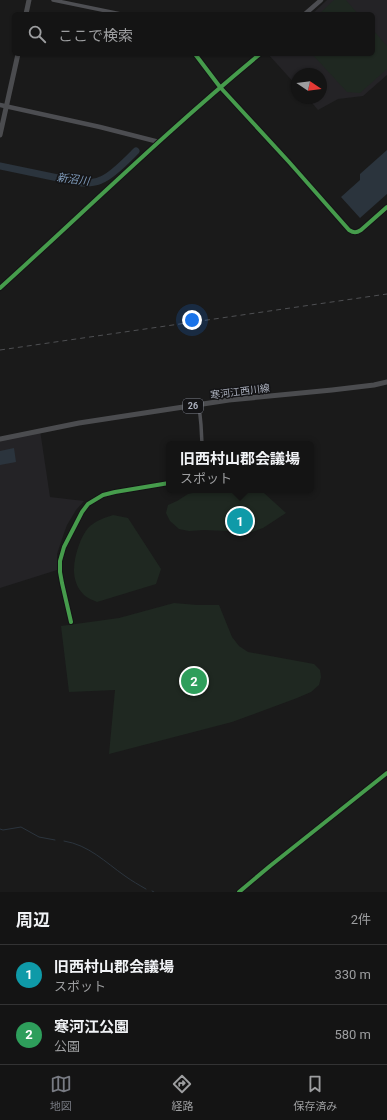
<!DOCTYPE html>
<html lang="ja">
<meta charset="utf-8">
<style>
:root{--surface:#141414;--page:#1d1d1d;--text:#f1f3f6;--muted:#9d9ea0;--line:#333334;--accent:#787b83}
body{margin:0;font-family:Roboto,"Noto Sans JP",sans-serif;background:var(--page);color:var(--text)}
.compass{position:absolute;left:291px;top:68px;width:36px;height:36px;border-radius:50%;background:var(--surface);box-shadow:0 1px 3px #0004;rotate:103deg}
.you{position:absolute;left:192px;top:320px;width:14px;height:14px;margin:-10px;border:3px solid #fff;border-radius:50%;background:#1a73e8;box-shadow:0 0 0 6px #1a73e833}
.badge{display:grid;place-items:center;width:26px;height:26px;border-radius:50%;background:var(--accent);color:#fff;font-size:13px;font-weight:700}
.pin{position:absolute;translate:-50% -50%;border:2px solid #fff;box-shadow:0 1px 4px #0006}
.popup{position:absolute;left:166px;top:441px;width:148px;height:52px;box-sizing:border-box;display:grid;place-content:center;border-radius:6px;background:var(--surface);filter:drop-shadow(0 1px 3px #0005);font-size:13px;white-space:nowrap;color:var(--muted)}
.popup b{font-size:15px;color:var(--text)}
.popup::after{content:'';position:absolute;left:50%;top:100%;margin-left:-8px;border:8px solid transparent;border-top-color:var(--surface)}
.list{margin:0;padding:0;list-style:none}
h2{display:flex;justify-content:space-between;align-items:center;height:52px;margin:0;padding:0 16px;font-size:17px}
h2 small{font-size:13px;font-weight:400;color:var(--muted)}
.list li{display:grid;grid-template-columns:26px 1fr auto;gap:12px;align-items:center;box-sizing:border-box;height:60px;padding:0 16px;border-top:1px solid var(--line)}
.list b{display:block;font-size:15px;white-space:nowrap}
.list p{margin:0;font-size:13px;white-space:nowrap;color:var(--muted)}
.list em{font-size:13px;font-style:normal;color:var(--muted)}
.icon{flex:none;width:22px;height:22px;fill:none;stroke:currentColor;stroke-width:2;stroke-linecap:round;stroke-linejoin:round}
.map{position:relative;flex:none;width:387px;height:892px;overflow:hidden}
.search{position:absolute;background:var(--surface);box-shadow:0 1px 3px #0004;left:12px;right:12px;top:12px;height:44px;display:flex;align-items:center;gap:10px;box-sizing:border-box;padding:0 14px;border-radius:6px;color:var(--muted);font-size:15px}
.sheet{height:172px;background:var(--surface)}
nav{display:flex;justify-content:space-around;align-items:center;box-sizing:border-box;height:56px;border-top:1px solid var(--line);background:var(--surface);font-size:11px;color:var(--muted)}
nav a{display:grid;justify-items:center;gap:2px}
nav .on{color:var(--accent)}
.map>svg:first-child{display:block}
</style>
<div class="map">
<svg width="387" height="892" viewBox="0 0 387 892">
<rect width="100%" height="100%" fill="#1a1a1a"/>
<path fill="#242326" d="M 327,0 L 387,0 L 387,75 L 363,96 L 338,99 L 318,110 L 308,98 L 321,98 L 321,74 L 297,74 L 297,86 L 268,54 L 373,54 L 373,14 L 312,14 Z
M 40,430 L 50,497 L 84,501 L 76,510 L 67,525 L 63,536 L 57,554 L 57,570 L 0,588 L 0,439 Z"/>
<path fill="#1f2821" d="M 334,0 L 346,0 L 358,14 L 319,14 Z
M 373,30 L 387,46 L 387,69 L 360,93 L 347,92 L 312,54 L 373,54 Z
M 205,490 L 226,492 L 264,493 L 286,513 L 263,528 L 249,533 L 241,533 L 229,531 L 204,530 L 189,531 L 179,529 L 170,521 L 166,513 L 168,505 L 177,501 L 188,494 Z
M 113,515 L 128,518 L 161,569 L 156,584 L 97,602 C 93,600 87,598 84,595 C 70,581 73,562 79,545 C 81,539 84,533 88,528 C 95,521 104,518 113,515 Z
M 174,603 L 197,605 L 219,605 L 232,637 L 239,646 L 248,652 L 314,664 L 320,670 L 321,677 L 319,685 L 311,692 L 297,698 L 232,722 L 109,754 L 115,690 L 69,692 L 61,626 L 119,618 Z"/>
<path fill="#2b343d" d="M 387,150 L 387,194 L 360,218 L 341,197 L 360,180 L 360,174 Z
M 14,448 L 16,462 L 0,465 L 0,451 Z"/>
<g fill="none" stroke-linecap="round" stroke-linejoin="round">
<path stroke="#2b343d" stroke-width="1" d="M 0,829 L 3,830 L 21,827 L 39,837 L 55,840
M 64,841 C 89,845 105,862 125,876 C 132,881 139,885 146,889
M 152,891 L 154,892"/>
<path stroke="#2b343d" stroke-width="7" d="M 0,166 L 82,183 C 89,183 95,183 101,180 C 112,176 128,159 136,151"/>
<path stroke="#4e4f53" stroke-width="3.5" d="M 53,0 L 121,14
M 195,54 L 220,87 L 289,162 L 349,230 C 354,233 356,233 361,230 L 387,207
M 199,405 L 201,425 L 202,444
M 71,622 L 62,583 L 60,572 L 60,561 L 64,547 L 82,512 L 88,504 L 103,495 L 115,492 L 169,483
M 239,892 L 270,866 L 387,773"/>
<path stroke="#4c4d51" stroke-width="4.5" d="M 305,14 L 321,0
M 0,105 L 100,127 L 159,142
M 0,288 C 86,210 170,128 260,54"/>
<path stroke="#4b4c4f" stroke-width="5" d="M 26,14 L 29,0
M 0,135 L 18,54
M 0,439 L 79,423 L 229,400 L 332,390 L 374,385 L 387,382"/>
<path stroke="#4e4f52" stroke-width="1" stroke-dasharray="5 4" stroke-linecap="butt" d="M 0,350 L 387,294"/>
<g stroke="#141416" stroke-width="6">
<path id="cycleway" d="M 195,54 L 220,87 L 289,162 L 349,230 C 354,233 356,233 361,230 L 387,207
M 0,288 C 86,210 170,128 260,54
M 71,622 L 62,583 L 60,572 L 60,561 L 64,547 L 82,512 L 88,504 L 103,495 L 115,492 L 169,483
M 239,892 L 270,866 L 387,773"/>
</g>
<use href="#cycleway" stroke="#469c4c" stroke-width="4"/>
</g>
<g text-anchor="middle" stroke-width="3" stroke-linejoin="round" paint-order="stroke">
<rect fill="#141416" stroke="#7d808a" stroke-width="1" x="183" y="399" width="20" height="14" rx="3"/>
<g font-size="9" font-weight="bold" fill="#aaafbc">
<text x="193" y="409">26</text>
</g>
<g font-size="10" fill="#aaafbc" stroke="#141416">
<text transform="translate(240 391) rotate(-7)" y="4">寒河江西川線</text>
</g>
<g font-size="11" font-style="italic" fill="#7f9bb9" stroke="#141416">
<text transform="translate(73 179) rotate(7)" y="4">新沼川</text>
</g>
</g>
</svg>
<svg class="compass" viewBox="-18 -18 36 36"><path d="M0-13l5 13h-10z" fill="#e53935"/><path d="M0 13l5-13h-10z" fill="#9d9ea0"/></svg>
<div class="you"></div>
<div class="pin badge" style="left:240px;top:521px;background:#0f9aa8">1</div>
<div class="popup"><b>旧西村山郡会議場</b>スポット</div>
<div class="pin badge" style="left:194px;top:681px;background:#2e9e5b">2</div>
<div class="search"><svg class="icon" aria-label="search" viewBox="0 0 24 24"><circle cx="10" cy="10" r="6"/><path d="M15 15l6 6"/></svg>ここで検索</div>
</div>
<section class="sheet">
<h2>周辺<small>2件</small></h2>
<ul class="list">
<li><span class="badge" style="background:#0f9aa8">1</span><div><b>旧西村山郡会議場</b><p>スポット</p></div><em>330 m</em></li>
<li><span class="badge" style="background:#2e9e5b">2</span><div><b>寒河江公園</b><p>公園</p></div><em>580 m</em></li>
</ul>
</section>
<nav>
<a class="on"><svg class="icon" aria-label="map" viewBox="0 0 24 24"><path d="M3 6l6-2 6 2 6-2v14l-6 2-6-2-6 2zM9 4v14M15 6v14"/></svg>地図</a>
<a><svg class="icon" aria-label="directions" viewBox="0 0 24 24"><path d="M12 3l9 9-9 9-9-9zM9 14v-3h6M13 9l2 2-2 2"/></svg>経路</a>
<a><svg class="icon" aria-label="saved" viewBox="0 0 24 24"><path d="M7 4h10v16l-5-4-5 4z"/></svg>保存済み</a>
</nav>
